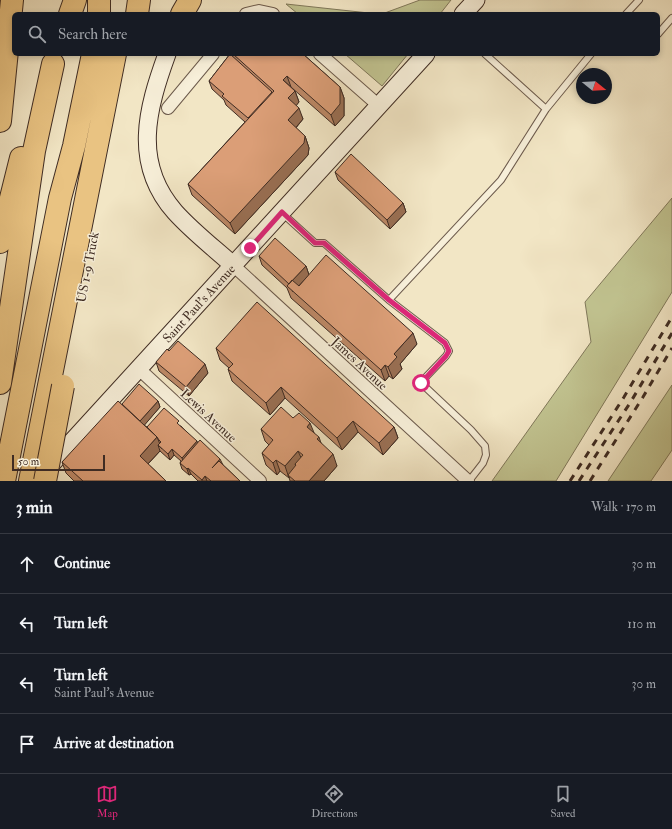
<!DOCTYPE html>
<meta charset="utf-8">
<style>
:root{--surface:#171b24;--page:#20242c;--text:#f1f3f6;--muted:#9ea1a6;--line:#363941;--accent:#db2777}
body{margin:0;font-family:"IM FELL Double Pica",serif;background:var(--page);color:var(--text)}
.compass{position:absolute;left:576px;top:68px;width:36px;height:36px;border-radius:50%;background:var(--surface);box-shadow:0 2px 6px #0003;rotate:108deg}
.scale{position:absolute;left:12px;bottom:10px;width:93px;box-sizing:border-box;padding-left:4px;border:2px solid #3f2c23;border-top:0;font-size:11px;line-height:14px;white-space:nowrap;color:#3f2c23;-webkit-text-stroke:3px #f7efd9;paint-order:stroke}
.stop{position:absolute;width:12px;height:12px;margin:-9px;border:3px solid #db2777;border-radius:50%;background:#fff}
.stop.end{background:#db2777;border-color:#fff;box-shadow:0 1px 4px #0008}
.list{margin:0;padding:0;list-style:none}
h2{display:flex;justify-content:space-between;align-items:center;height:52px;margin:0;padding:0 16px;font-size:17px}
h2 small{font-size:13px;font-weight:400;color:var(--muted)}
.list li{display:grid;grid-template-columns:26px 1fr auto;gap:12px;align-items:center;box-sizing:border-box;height:60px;padding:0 16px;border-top:1px solid var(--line)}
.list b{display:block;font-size:15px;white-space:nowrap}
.list p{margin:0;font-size:13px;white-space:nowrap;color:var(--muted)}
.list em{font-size:13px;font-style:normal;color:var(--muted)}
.icon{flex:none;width:22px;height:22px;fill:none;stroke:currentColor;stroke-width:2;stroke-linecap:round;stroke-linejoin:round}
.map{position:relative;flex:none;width:672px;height:481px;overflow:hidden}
.search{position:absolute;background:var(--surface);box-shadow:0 2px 6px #0003;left:12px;right:12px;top:12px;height:44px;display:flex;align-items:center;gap:10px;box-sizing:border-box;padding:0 14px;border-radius:6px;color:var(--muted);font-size:15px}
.sheet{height:292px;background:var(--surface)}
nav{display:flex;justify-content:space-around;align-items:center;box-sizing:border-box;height:56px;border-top:1px solid var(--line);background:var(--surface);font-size:11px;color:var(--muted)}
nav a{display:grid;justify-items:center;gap:2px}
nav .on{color:var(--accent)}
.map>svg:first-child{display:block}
</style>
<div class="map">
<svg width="672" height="481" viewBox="0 0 672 481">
<rect width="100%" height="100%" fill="#f2e6c5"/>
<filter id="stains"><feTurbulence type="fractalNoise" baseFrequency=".005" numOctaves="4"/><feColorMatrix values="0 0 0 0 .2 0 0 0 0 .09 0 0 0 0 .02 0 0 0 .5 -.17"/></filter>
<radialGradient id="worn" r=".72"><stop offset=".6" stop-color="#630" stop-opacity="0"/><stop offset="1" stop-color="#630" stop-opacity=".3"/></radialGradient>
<path fill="#c1c390" stroke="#80785a" d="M 420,0 L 451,0 L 440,14 L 382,14 Z
M 286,4 L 378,14 L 298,14 Z
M 345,54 L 408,54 L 382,86 Z
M 672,198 L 672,292 L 556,481 L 492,481 L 591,342 L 585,302 Z
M 672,385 L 672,450 L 651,481 L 608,481 Z"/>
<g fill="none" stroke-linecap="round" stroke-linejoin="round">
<g stroke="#6c5a4c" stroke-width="8">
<path id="lane" d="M 626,14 L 639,0
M 658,34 L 672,18
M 485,54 L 546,109
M 282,213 L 315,243 L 324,243 L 389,300 L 445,343 L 449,351 L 446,356 L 423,380 L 421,383 L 471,430 L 485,446 L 486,455 L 483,463 L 469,481
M 389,300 L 501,180 L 546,109 L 591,54"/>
</g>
<g stroke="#6c5a4c" stroke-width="14">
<path id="street" d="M 246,14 L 259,11 L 273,14
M 320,54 L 378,105
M 168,108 L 213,54
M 234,266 L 468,481
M 139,369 L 260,481"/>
</g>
<g stroke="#3f2c23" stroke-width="19">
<g id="secondary">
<path d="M 463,14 L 476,0"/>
<path d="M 167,54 C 147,109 132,163 175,212 C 193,232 214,248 234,266"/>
<path id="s1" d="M 46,470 L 426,54"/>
</g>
</g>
<g stroke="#3f2c23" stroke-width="24">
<path id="highway" d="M 70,14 L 75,0
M 99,14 L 99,0
M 137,14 L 139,0
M 182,14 L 190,0
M 0,121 L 12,0
M 0,242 L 21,158
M 0,383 L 34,151 L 53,64
M 4,481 L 60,198 L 74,146 L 93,54
M 30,481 L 115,54"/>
</g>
<use href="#lane" stroke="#f7efd9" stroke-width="6"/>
<use href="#street" stroke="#f7efd9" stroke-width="12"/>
<use href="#secondary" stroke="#f7efd9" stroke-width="17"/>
<use href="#highway" stroke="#e9c382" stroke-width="22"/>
<path stroke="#3f2c23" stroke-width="3" stroke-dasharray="7 7" stroke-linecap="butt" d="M 570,481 L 624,397 L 672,317
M 579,481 L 630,403 L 672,333
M 590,481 L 643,397 L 672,348"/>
<g stroke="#3f2c23" stroke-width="24" stroke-linecap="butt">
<path id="highway-bridge" d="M 45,481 L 63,386"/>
</g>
<use href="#highway-bridge" stroke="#e9c382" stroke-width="22"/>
</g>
<path fill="#bc8866" stroke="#3f2c23" d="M 230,54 L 303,54 L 340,87 L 344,98 L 344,116 L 335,126 L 291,87 L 295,91 L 299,102 L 296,105 L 303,119 L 296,128 L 305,136 L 309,148 L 308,155 L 235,234 L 192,195 L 188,184 L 245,122 L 226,105 L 224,100 L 212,89 L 209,81 Z
M 335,172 L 403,203 L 406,212 L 390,229 L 338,180 Z
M 259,256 L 306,266 L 309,275 L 417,344 L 400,364 L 402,369 L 393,379 L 389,376 L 385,381 L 291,298 L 287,288 L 262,265 Z
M 216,348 L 394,427 L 398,438 L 383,455 L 358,432 L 342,450 L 285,398 L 270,415 L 232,381 L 228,369 L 229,368 L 220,360 Z
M 169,351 L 208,373 L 189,396 L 159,371 L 156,362 Z
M 158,401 L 160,407 L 144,425 L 147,427 L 181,426 L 197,443 L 222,464 L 240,481 L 198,481 L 191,474 L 189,475 L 182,469 L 180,463 L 181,461 L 174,455 L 170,460 L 160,451 L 148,464 L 166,481 L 74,481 L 66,473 L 62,462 L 122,404 Z
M 293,418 L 314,433 L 337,466 L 324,481 L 290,481 L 289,477 L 289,478 L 280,471 L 277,475 L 266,465 L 262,453 L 269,445 L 265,441 L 261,429 Z"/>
<path fill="#996f53" stroke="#3f2c23" d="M 287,76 L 291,87 L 283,80 Z
M 340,87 L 344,98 L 344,116 L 335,126 L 331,115 Z
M 295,91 L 299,102 L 293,110 L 288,98 Z
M 299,108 L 303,119 L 292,132 L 288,120 Z
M 305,136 L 309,148 L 308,155 L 235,234 L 230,223 Z
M 403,203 L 406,212 L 390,229 L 387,220 Z
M 306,266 L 309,275 L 293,292 L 289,284 Z
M 413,333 L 417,344 L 400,364 L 402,369 L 393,379 L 388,367 L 394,354 Z
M 205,364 L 208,373 L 189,396 L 186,387 Z
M 385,365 L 389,376 L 385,381 L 381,370 Z
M 281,387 L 285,398 L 270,415 L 266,403 Z
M 158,401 L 160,407 L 142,428 L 139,422 Z
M 353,421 L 358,432 L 342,450 L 337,438 Z
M 310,423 L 315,435 L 307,427 Z
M 394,427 L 398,438 L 383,455 L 379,443 Z
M 157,437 L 162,449 L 158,445 L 160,451 L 144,468 L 140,456 Z
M 319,437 L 323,449 L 317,439 Z
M 197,441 L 199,447 L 184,464 L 182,458 Z
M 172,449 L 174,455 L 170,460 L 168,454 Z
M 298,451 L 303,462 L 296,465 L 295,464 L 297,469 L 288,475 L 289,478 L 285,466 Z
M 333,454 L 337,466 L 324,481 L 309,481 Z
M 220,459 L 223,465 L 212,468 Z
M 276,460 L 280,471 L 277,475 L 273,463 Z
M 188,468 L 191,474 L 189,475 L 187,469 Z
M 205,476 L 207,481 L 202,481 L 202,480 Z"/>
<path fill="#db9e77" stroke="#3f2c23" d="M 230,54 L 272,92 L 248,118 L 222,96 L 224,94 L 209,81 Z
M 233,54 L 303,54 L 340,87 L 340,104 L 331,115 L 287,76 L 283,80 L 295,91 L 288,98 L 299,108 L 288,120 L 305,136 L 304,143 L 230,223 L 188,184 L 274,91 Z
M 351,154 L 403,203 L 387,220 L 335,172 Z
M 275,238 L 306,266 L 289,284 L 259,256 Z
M 326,255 L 413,333 L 394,354 L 397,357 L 388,367 L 385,365 L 381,370 L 287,286 L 292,280 L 299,286 Z
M 257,302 L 394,427 L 379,443 L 353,421 L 337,438 L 281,387 L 266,403 L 228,369 L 233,364 L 216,348 Z
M 178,341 L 205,364 L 186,387 L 156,362 L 167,349 L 169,351 Z
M 139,384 L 158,401 L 140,421 L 122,404 Z
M 118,401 L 157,437 L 140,456 L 166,481 L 83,481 L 62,462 Z
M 281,407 L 293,418 L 299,413 L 310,423 L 307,427 L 319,437 L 317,439 L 333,454 L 309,481 L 295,481 L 288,475 L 296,465 L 295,464 L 303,455 L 298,451 L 285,466 L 276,460 L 273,463 L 262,453 L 273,440 L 261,429 Z
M 164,408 L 179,421 L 177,423 L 197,441 L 182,458 L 172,449 L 168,454 L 158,445 L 161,442 L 159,440 L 157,437 L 147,427 Z
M 200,440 L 220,459 L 212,468 L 219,461 L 240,481 L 211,481 L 205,476 L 202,480 L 188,468 L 187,469 L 180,463 Z"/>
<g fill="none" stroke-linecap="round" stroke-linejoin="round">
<path stroke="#db2777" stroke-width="5" d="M 250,248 L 282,212 L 315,243 L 324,243 L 389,300 L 445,343 L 449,351 L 446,356 L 421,383"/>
</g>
<g text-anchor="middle" stroke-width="3" stroke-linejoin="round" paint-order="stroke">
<g font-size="13" fill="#3f2c23" stroke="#f7efd9">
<text transform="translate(87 267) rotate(-79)" y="5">US 1-9 Truck</text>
<text dy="5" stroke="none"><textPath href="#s1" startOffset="226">Saint Paul's Avenue</textPath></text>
<text transform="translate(360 363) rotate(43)" y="5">James Avenue</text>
<text transform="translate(209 415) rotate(43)" y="5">Lewis Avenue</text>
</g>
</g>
<rect width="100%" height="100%" filter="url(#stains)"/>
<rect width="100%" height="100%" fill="url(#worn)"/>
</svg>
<svg class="compass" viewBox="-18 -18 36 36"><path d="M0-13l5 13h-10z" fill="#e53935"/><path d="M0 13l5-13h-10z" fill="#9ea1a6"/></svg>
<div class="scale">50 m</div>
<div class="stop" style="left:421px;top:383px"></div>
<div class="stop end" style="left:250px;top:248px"></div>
<div class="search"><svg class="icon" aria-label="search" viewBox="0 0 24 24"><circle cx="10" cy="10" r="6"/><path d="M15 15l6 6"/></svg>Search here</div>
</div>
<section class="sheet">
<h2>3 min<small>Walk · 170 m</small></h2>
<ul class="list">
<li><svg class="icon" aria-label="ahead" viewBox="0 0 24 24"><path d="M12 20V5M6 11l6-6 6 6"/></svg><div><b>Continue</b></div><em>30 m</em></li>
<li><svg class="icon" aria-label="left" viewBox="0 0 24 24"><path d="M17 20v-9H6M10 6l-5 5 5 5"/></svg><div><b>Turn left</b></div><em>110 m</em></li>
<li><svg class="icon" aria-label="left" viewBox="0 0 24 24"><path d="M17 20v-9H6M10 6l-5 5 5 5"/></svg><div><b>Turn left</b><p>Saint Paul's Avenue</p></div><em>30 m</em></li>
<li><svg class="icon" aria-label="arrive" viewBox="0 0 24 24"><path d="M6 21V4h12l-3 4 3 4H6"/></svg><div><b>Arrive at destination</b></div></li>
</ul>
</section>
<nav>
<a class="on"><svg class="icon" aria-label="map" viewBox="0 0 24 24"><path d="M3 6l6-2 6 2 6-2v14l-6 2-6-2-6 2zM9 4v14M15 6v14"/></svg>Map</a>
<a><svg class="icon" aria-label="directions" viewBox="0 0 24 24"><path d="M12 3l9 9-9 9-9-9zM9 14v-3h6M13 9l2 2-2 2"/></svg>Directions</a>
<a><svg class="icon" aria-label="saved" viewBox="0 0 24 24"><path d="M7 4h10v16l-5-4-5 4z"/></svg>Saved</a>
</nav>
